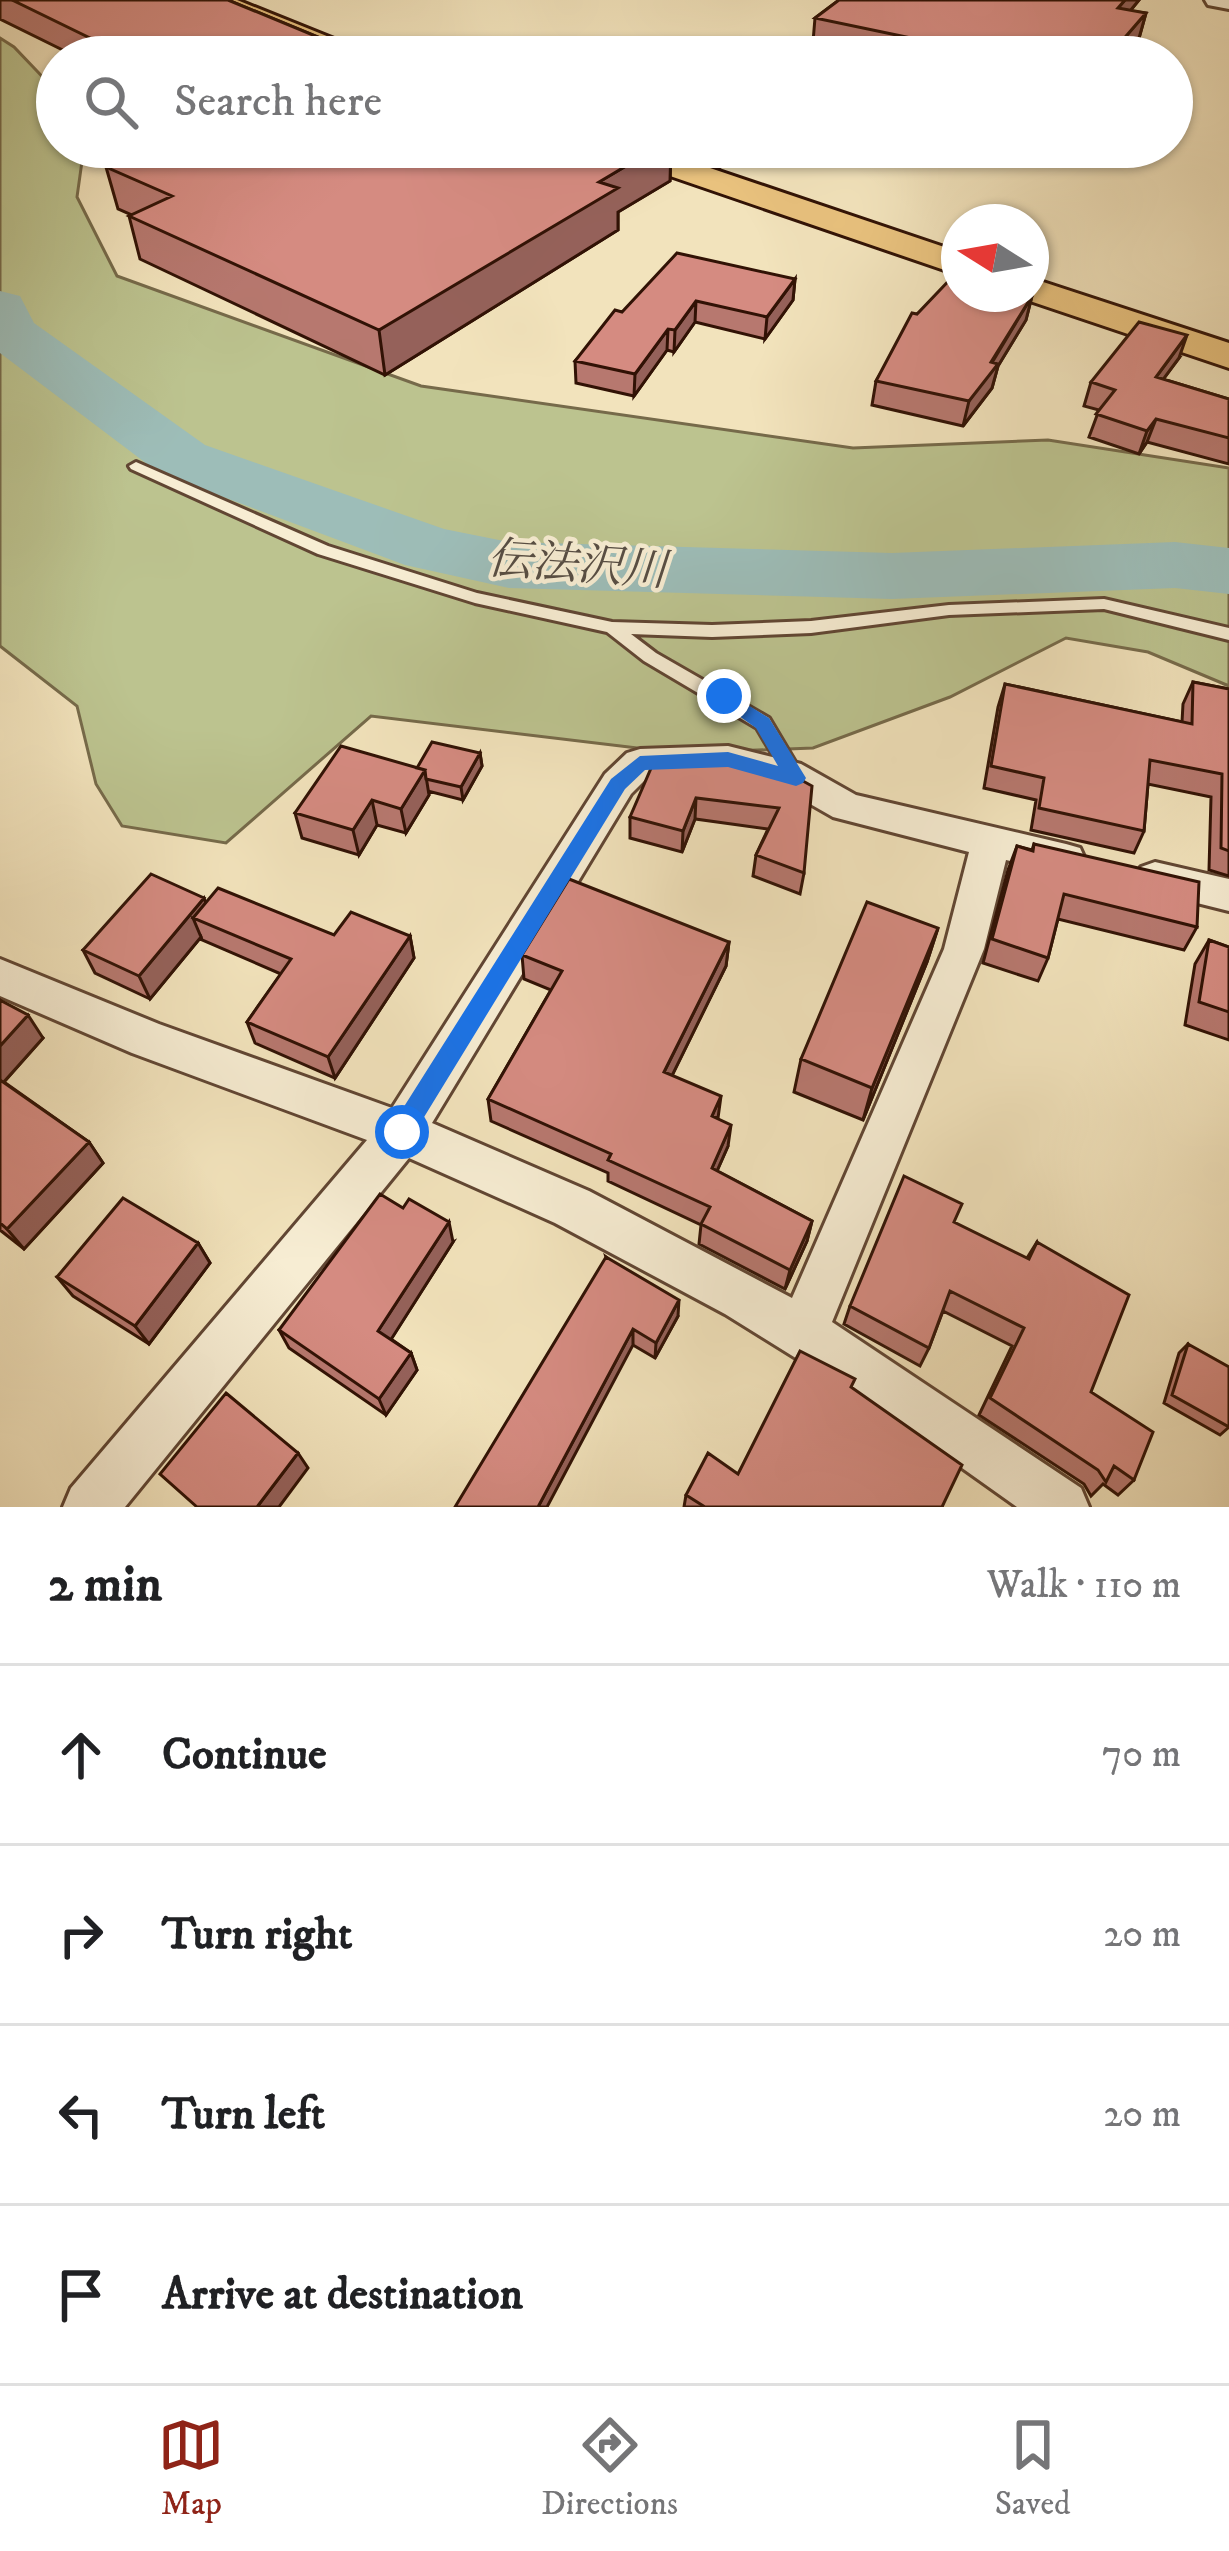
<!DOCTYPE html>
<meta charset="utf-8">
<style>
:root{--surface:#fff;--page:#f6f6f6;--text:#202124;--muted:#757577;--line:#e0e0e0;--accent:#8f2418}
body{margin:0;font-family:"IM FELL DW Pica","Noto Serif JP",serif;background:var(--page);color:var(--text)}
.compass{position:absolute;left:941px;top:204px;width:108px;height:108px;border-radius:50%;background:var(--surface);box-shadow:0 3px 9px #0004;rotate:281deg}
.stop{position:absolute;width:36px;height:36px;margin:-27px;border:9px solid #1a73e8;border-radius:50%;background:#fff}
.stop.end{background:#1a73e8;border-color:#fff;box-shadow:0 3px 12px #0008}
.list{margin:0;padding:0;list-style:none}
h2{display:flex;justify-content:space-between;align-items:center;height:156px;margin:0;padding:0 48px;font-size:51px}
h2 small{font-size:39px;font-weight:400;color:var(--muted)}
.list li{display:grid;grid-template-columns:78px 1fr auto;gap:36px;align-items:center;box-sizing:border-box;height:180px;padding:0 48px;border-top:3px solid var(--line)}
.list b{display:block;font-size:45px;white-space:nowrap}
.list em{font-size:39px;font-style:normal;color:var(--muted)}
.icon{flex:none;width:66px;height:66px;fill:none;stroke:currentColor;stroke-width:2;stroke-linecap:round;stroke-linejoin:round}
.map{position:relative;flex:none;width:1229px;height:1507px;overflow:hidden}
.search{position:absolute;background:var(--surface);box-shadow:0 3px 9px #0004;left:36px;right:36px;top:36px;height:132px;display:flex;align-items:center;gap:30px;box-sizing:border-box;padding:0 42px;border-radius:66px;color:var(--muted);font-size:45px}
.sheet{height:876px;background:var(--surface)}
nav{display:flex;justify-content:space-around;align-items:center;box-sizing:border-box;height:168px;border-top:3px solid var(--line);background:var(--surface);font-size:33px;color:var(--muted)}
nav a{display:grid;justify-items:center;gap:6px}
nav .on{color:var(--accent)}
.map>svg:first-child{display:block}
</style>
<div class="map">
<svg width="1229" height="1507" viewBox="0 0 1229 1507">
<rect width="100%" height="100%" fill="#f2e3bc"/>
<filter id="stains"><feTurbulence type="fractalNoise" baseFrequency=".00167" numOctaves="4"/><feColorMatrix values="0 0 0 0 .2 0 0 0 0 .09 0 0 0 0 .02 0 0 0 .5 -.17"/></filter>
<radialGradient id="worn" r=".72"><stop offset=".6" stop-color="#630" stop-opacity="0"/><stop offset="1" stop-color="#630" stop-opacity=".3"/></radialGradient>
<path fill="#bcc38f" stroke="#766a4a" stroke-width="3" d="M 0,38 L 14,47 L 57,92 L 57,147 L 84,147 L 77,197 L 117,276 L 421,386 L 853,448 L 1048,440 L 1229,468 L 1229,686 L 1148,652 L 1066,638 L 950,697 L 813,748 L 679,753 L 371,716 L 226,843 L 122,826 L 96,784 L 77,706 L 0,646 Z"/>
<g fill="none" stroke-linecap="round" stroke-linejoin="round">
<path fill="#9dbdb8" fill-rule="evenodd" d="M 0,291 L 20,296 L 34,323 L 205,445 L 444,529 L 509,542 L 892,553 L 1175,542 L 1229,548 L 1229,594 L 1175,588 L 892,599 L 509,588 L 405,565 L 159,473 L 0,353 Z"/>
<g stroke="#614633" stroke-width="6">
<path id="service" d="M 136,462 L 328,546 L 477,593 L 612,622 L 712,625 L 811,621 L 949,605 L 1104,599 L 1229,628 L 1229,640 L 1104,609 L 949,615 L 811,633 L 712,637 L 631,634 L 656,653 L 769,718 L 804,777 L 801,782 L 789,782 L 757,728 L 644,661 L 607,632 L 475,603 L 318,554 L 131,469 L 129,466 Z"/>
</g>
<g stroke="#614633" stroke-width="6">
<path id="minor" d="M 728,746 L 801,764 L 856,795 L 1066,844 L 1080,848 L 1085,859 L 1080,870 L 1066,874 L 1006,860 L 984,949 L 832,1322 L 1081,1488 L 1089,1507 L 1017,1507 L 889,1416 L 725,1314 L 555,1223 L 409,1158 L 125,1507 L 63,1507 L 71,1488 L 367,1140 L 132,1053 L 0,996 L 0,959 L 159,1024 L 392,1108 L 605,774 L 627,753 L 640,749 ZM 728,772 L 777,785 L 833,817 L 969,852 L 944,949 L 792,1298 L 589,1191 L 432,1123 L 631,794 L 649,776 Z
M 1155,862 L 1229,879 L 1229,911 L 1141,889 L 1135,878 L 1141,867 Z"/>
</g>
<g stroke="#614633" stroke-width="6">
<path id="tertiary" d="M 1205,0 L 1229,0 L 1229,9 L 1208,5 Z"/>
</g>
<g stroke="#311205" stroke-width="6">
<path id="primary" d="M 201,0 L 237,0 L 364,51 L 368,57 L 329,57 Z
M 601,147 L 648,147 L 959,252 L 959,275 L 606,154 Z
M 1031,278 L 1229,343 L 1229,368 L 1018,297 L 1031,294 Z"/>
</g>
<use href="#service" fill="#f7edd3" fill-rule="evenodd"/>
<use href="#minor" fill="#f7edd3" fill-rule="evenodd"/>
<use href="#tertiary" fill="#f7edd3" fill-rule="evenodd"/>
<use href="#primary" fill="#e9c27e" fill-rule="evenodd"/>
</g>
<path fill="#b7786f" stroke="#311205" stroke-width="3" d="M 0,0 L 228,0 L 342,47 L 343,57 L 77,57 L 0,19 Z
M 839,0 L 1139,0 L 1130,11 L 1146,13 L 1136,49 L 1129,57 L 828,57 L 812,54 L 815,18 Z
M 153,147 L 752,147 L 720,167 L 671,152 L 670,181 L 618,212 L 618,230 L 385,375 L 140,259 L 129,216 L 132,215 L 118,209 L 106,167 Z
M 795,279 L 793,300 L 765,339 L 695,322 L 674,352 L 667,350 L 634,396 L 576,383 L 575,361 L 622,312 Z
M 959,294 L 1032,296 L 1026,320 L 998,366 L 992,388 L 963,426 L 872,405 L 876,381 L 917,314 Z
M 1179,358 L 1163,379 L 1229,399 L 1229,464 L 1147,442 L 1139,454 L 1089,437 L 1099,410 L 1084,406 L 1091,382 Z
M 1193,682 L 1229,689 L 1229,876 L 1209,870 L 1211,797 L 1148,784 L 1144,831 L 1134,853 L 1031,830 L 1036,800 L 984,788 L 998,707 L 1005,684 L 1182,722 L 1183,704 Z
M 480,753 L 482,766 L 463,800 L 428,791 L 429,795 L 406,833 L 377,825 L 359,855 L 302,838 L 295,813 Z
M 783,770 L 804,873 L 800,894 L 753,876 L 756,855 L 768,829 L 695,819 L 682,852 L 630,838 L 630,817 Z
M 1034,844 L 1197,927 L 1184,950 L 1058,919 L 1048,958 L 1038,981 L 983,963 L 1008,870 L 1017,846 L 1032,850 Z
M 206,903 L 334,935 L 410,936 L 414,958 L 335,1078 L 255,1043 L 247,1022 L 281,974 L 202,940 L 201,937 L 150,999 L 95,973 L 83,950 Z
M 938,928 L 927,962 L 863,1120 L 794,1092 L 801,1059 Z
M 1209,940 L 1229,947 L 1229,1040 L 1185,1025 L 1195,964 Z
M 729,942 L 726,966 L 672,1075 L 718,1119 L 728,1146 L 717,1171 L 812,1221 L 807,1241 L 785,1289 L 699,1244 L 701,1225 L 608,1181 L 608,1173 L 491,1121 L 488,1099 L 551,990 L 524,979 L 522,955 Z
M 0,1000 L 43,1038 L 4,1082 L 89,1142 L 103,1163 L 24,1249 L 0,1230 Z
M 453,1242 L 391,1339 L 411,1353 L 417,1370 L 386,1415 L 289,1348 L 279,1330 Z
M 1037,1242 L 1091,1392 L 1134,1480 L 1118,1495 L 1103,1484 L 1091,1496 L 1084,1484 L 979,1415 L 1012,1346 L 943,1311 L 929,1348 L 920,1366 L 844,1324 L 850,1306 L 1027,1258 Z
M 198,1243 L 210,1263 L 149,1344 L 73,1296 L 57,1277 Z
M 606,1257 L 678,1316 L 655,1358 L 633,1345 Z
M 1188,1344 L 1229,1427 L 1220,1435 L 1164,1403 L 1179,1353 Z
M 851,1387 L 942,1507 L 684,1507 L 686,1495 L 738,1474 Z"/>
<path fill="#95615a" stroke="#311205" stroke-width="3" d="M 1125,0 L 1139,0 L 1130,11 L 1118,8 Z
M 1146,13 L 1136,49 L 1129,57 L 1108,57 Z
M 342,47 L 343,57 L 315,57 L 314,55 Z
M 658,147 L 671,147 L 670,181 L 618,212 L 618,230 L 385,375 L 379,330 L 599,182 Z
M 722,147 L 752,147 L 720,167 Z
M 795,279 L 793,300 L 765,339 L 767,317 Z
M 1032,296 L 1026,320 L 998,366 L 992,388 L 963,426 L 969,401 Z
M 696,301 L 695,322 L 674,352 L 675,330 Z
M 668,329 L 667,350 L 634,396 L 635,374 Z
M 1187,335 L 1179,358 L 1148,400 L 1156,377 Z
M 1156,419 L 1147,442 L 1139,454 L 1147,431 Z
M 480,753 L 482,766 L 463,800 L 461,787 Z
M 425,770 L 429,795 L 406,833 L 401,809 Z
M 696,798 L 695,819 L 682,852 L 683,831 Z
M 372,800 L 377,825 L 359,855 L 353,830 Z
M 204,898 L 213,922 L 193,918 L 201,937 L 150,999 L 139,976 Z
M 938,928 L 927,962 L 863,1120 L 872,1088 Z
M 410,936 L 414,958 L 335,1078 L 328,1057 Z
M 729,942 L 726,966 L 663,1094 L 664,1072 Z
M 28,1015 L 43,1038 L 2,1084 L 0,1082 L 0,1046 Z
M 721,1096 L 718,1118 L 712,1116 Z
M 731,1125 L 728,1146 L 709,1189 L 712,1168 Z
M 89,1142 L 103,1163 L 24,1249 L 7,1229 Z
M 812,1221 L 807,1241 L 785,1289 L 790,1270 Z
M 449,1222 L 453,1242 L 385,1349 L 378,1331 Z
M 198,1243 L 210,1263 L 149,1344 L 135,1326 Z
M 679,1300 L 678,1316 L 655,1358 L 656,1343 Z
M 633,1329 L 633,1345 L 547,1507 L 538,1507 Z
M 411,1353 L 417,1370 L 386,1415 L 379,1399 Z
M 298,1453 L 308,1468 L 279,1507 L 257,1507 Z"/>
<path fill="#d58b81" stroke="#311205" stroke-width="3" d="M 12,0 L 228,0 L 342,47 L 319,53 L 313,51 L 314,55 L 306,56 L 308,57 L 129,57 Z
M 839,0 L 1125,0 L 1118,8 L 1146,13 L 1108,57 L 967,57 L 973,51 L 815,18 Z
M 153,147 L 658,147 L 599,182 L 618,188 L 379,330 L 129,216 L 172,196 L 106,167 Z
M 677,253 L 795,279 L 767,317 L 696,301 L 675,330 L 668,329 L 635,374 L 575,361 L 615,310 L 622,312 Z
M 959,270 L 959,294 L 1026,294 L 1032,296 L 991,362 L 998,364 L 969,401 L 876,381 L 912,313 L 917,314 Z
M 1139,322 L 1187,335 L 1156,377 L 1229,399 L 1229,438 L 1156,419 L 1147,431 L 1096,414 L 1115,390 L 1091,382 Z
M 1193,682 L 1229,689 L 1229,851 L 1221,848 L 1222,774 L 1150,760 L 1144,831 L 1039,808 L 1044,778 L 991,766 L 1005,684 L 1192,724 Z
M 432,742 L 480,753 L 461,787 L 426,779 L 425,770 L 417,768 Z
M 341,746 L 425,770 L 401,809 L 372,800 L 353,830 L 295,813 Z
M 655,759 L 783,770 L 812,786 L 804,873 L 756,855 L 779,808 L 696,798 L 683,831 L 630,817 Z
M 1034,844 L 1199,882 L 1197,927 L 1064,894 L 1048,958 L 992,939 L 1017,846 L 1033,851 Z
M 151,874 L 204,898 L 139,976 L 83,950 Z
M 569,879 L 729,942 L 664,1072 L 721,1096 L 712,1116 L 731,1125 L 712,1168 L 812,1221 L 790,1270 L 701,1224 L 710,1207 L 608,1160 L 611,1154 L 488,1099 L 562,971 L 522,955 Z
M 218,888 L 334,935 L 351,912 L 410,936 L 328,1057 L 247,1022 L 291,959 L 193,918 Z
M 867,902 L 938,928 L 872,1088 L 801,1059 Z
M 1209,940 L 1229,947 L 1229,1012 L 1199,1002 Z
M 0,1000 L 28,1015 L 0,1046 Z
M 0,1080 L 89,1142 L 7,1229 L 0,1223 Z
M 904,1176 L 962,1204 L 954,1222 L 1029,1259 L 1037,1242 L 1129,1295 L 1091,1392 L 1153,1432 L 1134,1480 L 1114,1466 L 1106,1482 L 1098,1470 L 990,1398 L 1024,1328 L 950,1291 L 929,1348 L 850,1306 Z
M 380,1194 L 403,1208 L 409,1199 L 449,1222 L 378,1331 L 411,1353 L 379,1399 L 279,1330 Z
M 123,1198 L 198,1243 L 135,1326 L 57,1277 Z
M 606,1257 L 679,1300 L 656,1343 L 633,1329 L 538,1507 L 455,1507 Z
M 1188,1344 L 1229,1367 L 1229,1427 L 1172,1395 Z
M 800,1351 L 855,1379 L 851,1387 L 962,1465 L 942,1507 L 705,1507 L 686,1495 L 708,1453 L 738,1474 Z
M 226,1393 L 298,1453 L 257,1507 L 197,1507 L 160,1474 Z"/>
<path fill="#1a73e8" d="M 724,690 L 769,718 L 806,778 L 803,783 L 796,786 L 728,767 L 645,770 L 625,789 L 410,1140 L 393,1140 L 393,1124 L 611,779 L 640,756 L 728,752 L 778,766 L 756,728 L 718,701 L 718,692 Z"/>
<g text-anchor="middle" stroke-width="9" stroke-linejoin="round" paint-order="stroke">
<g font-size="45" font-style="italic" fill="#574e44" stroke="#f7edd3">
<text transform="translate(577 563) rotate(4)" y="16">伝法沢川</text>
</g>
</g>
<rect width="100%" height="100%" filter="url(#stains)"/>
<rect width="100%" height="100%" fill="url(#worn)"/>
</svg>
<svg class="compass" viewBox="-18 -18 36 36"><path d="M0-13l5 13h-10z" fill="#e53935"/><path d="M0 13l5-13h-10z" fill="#757577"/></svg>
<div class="stop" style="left:402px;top:1132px"></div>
<div class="stop end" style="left:724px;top:696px"></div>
<div class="search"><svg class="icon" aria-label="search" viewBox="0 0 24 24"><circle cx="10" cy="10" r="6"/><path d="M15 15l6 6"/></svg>Search here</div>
</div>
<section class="sheet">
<h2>2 min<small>Walk · 110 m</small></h2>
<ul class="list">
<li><svg class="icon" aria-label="ahead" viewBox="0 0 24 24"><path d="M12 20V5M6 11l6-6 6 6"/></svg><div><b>Continue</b></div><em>70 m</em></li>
<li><svg class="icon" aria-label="right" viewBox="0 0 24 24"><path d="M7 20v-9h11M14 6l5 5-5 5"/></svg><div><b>Turn right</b></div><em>20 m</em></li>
<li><svg class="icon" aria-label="left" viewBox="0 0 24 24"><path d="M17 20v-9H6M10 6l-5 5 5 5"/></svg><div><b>Turn left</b></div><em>20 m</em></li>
<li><svg class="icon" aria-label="arrive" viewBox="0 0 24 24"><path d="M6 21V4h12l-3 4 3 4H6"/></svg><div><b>Arrive at destination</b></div></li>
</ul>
</section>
<nav>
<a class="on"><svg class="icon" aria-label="map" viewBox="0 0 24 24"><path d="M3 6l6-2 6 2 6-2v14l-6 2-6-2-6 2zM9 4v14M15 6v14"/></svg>Map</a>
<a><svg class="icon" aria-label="directions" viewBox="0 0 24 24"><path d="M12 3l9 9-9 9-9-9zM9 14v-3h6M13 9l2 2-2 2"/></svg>Directions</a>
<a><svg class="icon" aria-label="saved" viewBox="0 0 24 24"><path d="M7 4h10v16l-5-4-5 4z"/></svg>Saved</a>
</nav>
